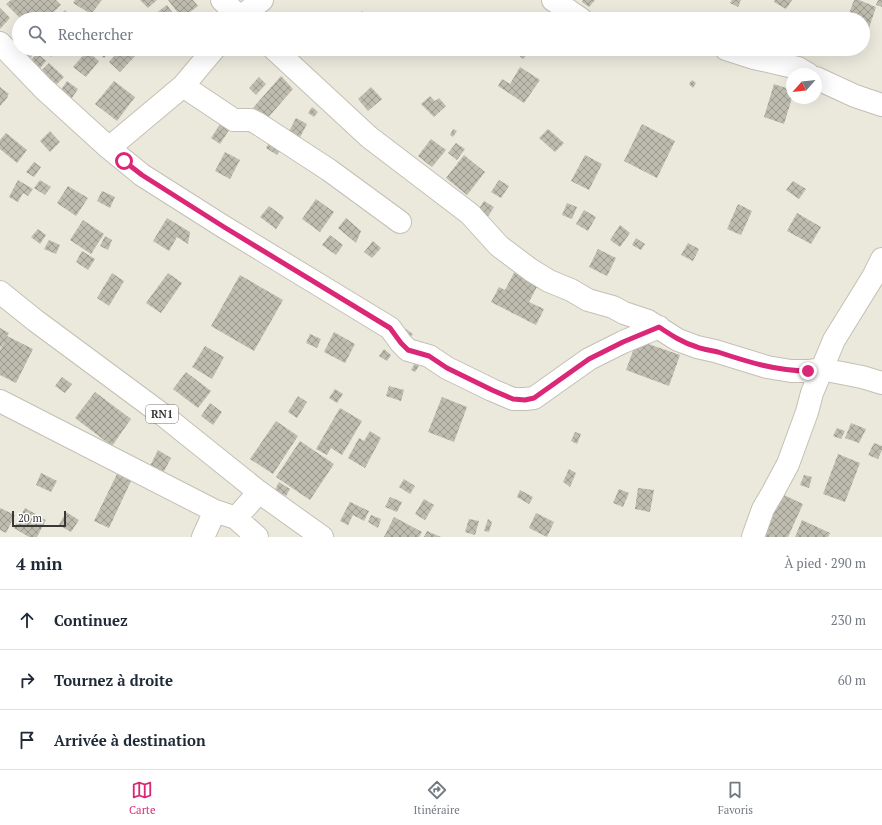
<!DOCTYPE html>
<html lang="fr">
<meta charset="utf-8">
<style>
:root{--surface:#fff;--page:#f6f6f7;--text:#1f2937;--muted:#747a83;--line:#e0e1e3;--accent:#db2777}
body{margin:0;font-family:"PT Serif",serif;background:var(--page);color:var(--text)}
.compass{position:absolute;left:786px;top:68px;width:36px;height:36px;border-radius:50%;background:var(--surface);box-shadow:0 4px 16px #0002;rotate:243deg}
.scale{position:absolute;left:12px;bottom:10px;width:54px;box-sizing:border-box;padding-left:4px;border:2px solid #393733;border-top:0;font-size:11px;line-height:14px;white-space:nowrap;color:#393733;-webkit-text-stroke:3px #fff;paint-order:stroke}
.stop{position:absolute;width:12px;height:12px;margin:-9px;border:3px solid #db2777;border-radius:50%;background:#fff}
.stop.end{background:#db2777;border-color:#fff;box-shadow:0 1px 4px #0008}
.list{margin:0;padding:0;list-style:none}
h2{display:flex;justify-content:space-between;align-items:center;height:52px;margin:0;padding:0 16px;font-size:17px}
h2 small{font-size:13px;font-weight:400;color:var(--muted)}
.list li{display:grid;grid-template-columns:26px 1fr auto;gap:12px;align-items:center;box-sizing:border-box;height:60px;padding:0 16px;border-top:1px solid var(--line)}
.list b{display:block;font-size:15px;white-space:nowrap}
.list em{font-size:13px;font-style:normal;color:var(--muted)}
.icon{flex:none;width:22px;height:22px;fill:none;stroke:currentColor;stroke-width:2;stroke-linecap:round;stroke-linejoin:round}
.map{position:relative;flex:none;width:882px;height:537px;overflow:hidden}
.search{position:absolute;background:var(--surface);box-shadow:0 4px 16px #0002;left:12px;right:12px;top:12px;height:44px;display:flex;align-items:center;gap:10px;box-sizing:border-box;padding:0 14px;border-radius:22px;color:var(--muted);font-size:15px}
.sheet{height:232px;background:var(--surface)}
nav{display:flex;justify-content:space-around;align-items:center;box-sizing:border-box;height:56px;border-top:1px solid var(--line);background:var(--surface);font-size:11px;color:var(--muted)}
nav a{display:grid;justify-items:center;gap:2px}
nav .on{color:var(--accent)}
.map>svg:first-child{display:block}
</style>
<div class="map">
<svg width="882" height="537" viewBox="0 0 882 537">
<defs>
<pattern id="building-cross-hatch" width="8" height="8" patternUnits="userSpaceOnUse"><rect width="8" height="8" fill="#bebbaf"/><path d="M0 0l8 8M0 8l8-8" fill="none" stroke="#9b998f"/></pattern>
</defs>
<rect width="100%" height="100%" fill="#ebe8dc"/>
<path fill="url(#building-cross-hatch)" d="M 11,0 L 56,0 L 61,5 L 46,19 L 21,19 L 6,4 Z
M 75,0 L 102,0 L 91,14 L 73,3 Z
M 140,0 L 157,0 L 148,8 Z
M 168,0 L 193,0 L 198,6 L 182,18 Z
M 583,0 L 595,0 L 589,7 L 582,2 Z
M 732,0 L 741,0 L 738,7 L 730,3 Z
M 775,0 L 792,0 L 786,9 L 774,2 Z
M 854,0 L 859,0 L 876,7 L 866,37 L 863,36 L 863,19 L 847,19 Z
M 878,0 L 882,0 L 882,7 L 876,5 Z
M 167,5 L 177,19 L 153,19 L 151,17 Z
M 0,8 L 10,18 L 0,29 Z
M 65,10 L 73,19 L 56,19 Z
M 362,11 L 370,19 L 357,19 L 355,17 Z
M 19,47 L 19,49 L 36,49 L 38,51 L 26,61 L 17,49 Z
M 44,49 L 60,49 L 51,57 Z
M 95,49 L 112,49 L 104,58 Z
M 120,49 L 132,49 L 137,54 L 120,72 L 109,62 Z
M 347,49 L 359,49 L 360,50 L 353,56 Z
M 512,49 L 532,49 L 523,59 Z
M 87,51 L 99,61 L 86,77 L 73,67 Z
M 37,53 L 46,61 L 36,73 L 27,65 Z
M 49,63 L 64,77 L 51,90 L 37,75 Z
M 520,67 L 540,80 L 524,103 L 498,86 L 502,79 L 510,84 Z
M 281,76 L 293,89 L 266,120 L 253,108 Z
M 259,77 L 266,84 L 256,95 L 249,88 Z
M 692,80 L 696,83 L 693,88 L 689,84 Z
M 67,81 L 78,89 L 67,105 L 56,97 Z
M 114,81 L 135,97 L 117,121 L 95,104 Z
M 774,84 L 792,90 L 792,98 L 784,124 L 764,117 Z
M 0,87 L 9,94 L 7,96 L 8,97 L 0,106 Z
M 371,87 L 382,99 L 368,111 L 358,99 Z
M 430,96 L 435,101 L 439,98 L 446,106 L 434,117 L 421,104 Z
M 312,107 L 318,112 L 314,117 L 308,113 Z
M 296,118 L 307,124 L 297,143 L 286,137 Z
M 222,121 L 231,127 L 220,144 L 211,138 Z
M 642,124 L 675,141 L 657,178 L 624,161 Z
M 453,129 L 457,131 L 453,137 L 450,135 Z
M 548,129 L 564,143 L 555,152 L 539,138 Z
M 50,131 L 60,142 L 50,152 L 40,141 Z
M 6,133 L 27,150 L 17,163 L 0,149 L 0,140 Z
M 271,139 L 283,147 L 277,155 L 266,148 Z
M 431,139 L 446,150 L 432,167 L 418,156 Z
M 456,143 L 465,149 L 457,160 L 448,153 Z
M 225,152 L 240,160 L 230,179 L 215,171 Z
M 464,155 L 485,172 L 467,195 L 446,178 Z
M 585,155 L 602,164 L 589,190 L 571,181 Z
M 34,162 L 41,167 L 34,177 L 26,172 Z
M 18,180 L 33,189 L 28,196 L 23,193 L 18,202 L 9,197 Z
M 40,180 L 51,187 L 45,195 L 34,188 Z
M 499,180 L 509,186 L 501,198 L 491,192 Z
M 793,181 L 806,189 L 799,199 L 786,190 Z
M 68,186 L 88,198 L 76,216 L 57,203 Z
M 102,191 L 115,197 L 110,208 L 97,201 Z
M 316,199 L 334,212 L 320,232 L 302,219 Z
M 484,201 L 494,207 L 487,218 L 477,211 Z
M 567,203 L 577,207 L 572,219 L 562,215 Z
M 738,204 L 752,211 L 741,235 L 727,229 Z
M 269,206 L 284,217 L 276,229 L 260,217 Z
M 584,210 L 596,217 L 588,231 L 576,224 Z
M 797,213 L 821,227 L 811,244 L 787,231 Z
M 167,218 L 190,232 L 188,244 L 177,237 L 169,251 L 153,241 Z
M 346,218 L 361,231 L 356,243 L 338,228 Z
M 83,220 L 104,234 L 91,254 L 70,240 Z
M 620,225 L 630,233 L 620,247 L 610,240 Z
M 38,229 L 46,235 L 40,244 L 31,237 Z
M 330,235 L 343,245 L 336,255 L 322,245 Z
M 105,236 L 112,240 L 108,250 L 100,246 Z
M 636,238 L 645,244 L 641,250 L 632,245 Z
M 49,240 L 60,245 L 56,254 L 44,249 Z
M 373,241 L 381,248 L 372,258 L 364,252 Z
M 688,243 L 699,249 L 693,261 L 681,255 Z
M 598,249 L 616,258 L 607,276 L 589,267 Z
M 82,251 L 95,259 L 88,270 L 76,262 Z
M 515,271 L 539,283 L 529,302 L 544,309 L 536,325 L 491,302 L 499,287 L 505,290 Z
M 112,273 L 124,281 L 109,306 L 97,298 Z
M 168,273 L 182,283 L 161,313 L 146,303 Z
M 240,275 L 283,300 L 254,351 L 211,326 Z
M 0,328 L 9,333 L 7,336 L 33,349 L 16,383 L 0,375 L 0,350 L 5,341 L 0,348 Z
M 406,329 L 413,334 L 407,343 L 400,338 Z
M 334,332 L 355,344 L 345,363 L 324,352 Z
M 310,334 L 321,339 L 317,348 L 306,343 Z
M 637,340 L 680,355 L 669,386 L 626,370 Z
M 205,346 L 224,357 L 212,379 L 192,367 Z
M 384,349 L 391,355 L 387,361 L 379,356 Z
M 415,363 L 419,366 L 415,372 L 411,370 Z
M 186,372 L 211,391 L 198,408 L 173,389 Z
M 62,377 L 72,384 L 65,393 L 55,386 Z
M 389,386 L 404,390 L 401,401 L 386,396 Z
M 335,389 L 343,394 L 337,403 L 329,398 Z
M 95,392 L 131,419 L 112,446 L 75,418 Z
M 298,396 L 307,402 L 297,418 L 288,412 Z
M 442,397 L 467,407 L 454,442 L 428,432 Z
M 210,403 L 222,412 L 213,425 L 201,416 Z
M 340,408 L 362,421 L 342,455 L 331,448 L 327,455 L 316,449 Z
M 276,421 L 298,436 L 273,474 L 250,459 Z
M 851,423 L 866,429 L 859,443 L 845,438 Z
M 837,428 L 845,431 L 841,439 L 833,436 Z
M 370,431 L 381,438 L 365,468 L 348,458 L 359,438 L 364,441 Z
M 575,432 L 581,434 L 577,444 L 571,441 Z
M 300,441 L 334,464 L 310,500 L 276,477 Z
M 874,443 L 882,446 L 882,450 L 878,459 L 868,455 Z
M 158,450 L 171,458 L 161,477 L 148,470 Z
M 838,454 L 860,463 L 845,502 L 823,494 Z
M 569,469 L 576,473 L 570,487 L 563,482 Z
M 41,473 L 57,481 L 51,492 L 36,485 Z
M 117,474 L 131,481 L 109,528 L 94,521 Z
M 804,475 L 812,477 L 809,488 L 800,485 Z
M 404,479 L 415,486 L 410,494 L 399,487 Z
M 279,482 L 290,489 L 286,496 L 275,490 Z
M 638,488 L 654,490 L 650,512 L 635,509 Z
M 619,489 L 629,493 L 623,507 L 613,503 Z
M 520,490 L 533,497 L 529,504 L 517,497 Z
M 780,493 L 803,504 L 788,537 L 760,537 Z
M 390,497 L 402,502 L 397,512 L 385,507 Z
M 424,499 L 434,505 L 425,520 L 415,514 Z
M 350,502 L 369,511 L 364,521 L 353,515 L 348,525 L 340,521 Z
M 0,508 L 15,515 L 6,533 L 0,530 Z
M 25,508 L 46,520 L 37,537 L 29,537 L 14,528 Z
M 66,512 L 79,520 L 71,532 L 59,525 Z
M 536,513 L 554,522 L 547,537 L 529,528 Z
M 371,515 L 381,519 L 378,528 L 368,522 Z
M 394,517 L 422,532 L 419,537 L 384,537 Z
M 469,519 L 479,521 L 475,535 L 465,532 Z
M 488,519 L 492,522 L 489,532 L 484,531 Z
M 802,520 L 830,533 L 828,537 L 795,537 Z
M 427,531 L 441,537 L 424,537 Z"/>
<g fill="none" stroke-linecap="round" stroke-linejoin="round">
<g stroke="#c3c0b4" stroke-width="24">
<path id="minor" d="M 222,0 L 242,19
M 553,0 L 581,19
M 238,19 L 262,0
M 0,43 L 43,88 L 109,148 L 142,175 L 224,227 L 390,328 L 401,343 L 408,350 L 429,356 L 447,368 L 492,390 L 513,399 L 525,399 L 534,398 L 589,359 L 623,342 L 659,327
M 274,49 L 369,137 L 470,214 L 499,246 L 531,270 L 549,281 L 571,290 L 588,300 L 613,307 L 624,313 L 648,321 L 678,340 L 697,347 L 715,351 L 767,367 L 791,371 L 808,371 L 821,369 L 862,377 L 882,383
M 726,49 L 754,58 L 798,68 L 808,74
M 816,78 L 855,96 L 882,105
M 183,86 L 234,120 L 251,120 L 257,123 L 329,170 L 400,222
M 109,148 L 183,86 L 214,49
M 0,401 L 215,511 L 236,518 L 257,537
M 236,518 L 259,492
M 203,537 L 215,511
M 753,537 L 763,509 L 773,492 L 788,464 L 807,412 L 812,393 L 834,340 L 873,277 L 882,259"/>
</g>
<g stroke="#c3c0b4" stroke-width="24">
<path id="highway" d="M 0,292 L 36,321 L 163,415 L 259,492 L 322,537"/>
</g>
<use href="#minor" stroke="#fff" stroke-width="22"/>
<use href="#highway" stroke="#fff" stroke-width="22"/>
</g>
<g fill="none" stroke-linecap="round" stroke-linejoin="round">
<path stroke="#db2777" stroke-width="5" d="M 124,161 L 142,175 L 224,227 L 390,328 L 401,343 L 408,350 L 429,356 L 447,368 L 492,390 L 513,399 L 525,400 L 534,398 L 589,359 L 623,342 L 659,327 C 671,335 683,343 697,347 C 704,350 711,350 718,352 C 748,362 777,371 808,371"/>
</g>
<g text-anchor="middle" stroke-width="3" stroke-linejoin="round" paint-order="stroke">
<rect fill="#fff" stroke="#747370" stroke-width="1" x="146" y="405" width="32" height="18" rx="3"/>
<g font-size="11" font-weight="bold" fill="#393733">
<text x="162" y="418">RN1</text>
</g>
</g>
</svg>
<svg class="compass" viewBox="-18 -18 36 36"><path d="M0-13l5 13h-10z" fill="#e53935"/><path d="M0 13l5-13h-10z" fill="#747a83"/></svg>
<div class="scale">20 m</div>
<div class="stop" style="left:124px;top:161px"></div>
<div class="stop end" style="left:808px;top:371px"></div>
<div class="search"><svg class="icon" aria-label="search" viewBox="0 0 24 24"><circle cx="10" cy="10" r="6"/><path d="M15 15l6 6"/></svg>Rechercher</div>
</div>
<section class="sheet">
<h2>4 min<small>À pied · 290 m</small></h2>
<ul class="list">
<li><svg class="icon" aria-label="ahead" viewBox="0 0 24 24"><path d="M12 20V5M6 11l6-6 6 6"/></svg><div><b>Continuez</b></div><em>230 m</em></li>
<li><svg class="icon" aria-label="right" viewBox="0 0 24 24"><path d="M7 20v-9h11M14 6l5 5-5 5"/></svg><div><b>Tournez à droite</b></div><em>60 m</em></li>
<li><svg class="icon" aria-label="arrive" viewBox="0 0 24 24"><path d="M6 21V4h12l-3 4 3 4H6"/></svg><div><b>Arrivée à destination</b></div></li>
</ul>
</section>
<nav>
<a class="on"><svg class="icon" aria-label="map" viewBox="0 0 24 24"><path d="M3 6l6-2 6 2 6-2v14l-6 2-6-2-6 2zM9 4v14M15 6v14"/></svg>Carte</a>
<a><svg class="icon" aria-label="directions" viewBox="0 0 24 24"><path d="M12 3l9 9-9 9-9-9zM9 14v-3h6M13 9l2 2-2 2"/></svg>Itinéraire</a>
<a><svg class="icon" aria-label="saved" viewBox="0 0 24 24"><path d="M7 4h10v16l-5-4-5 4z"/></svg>Favoris</a>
</nav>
